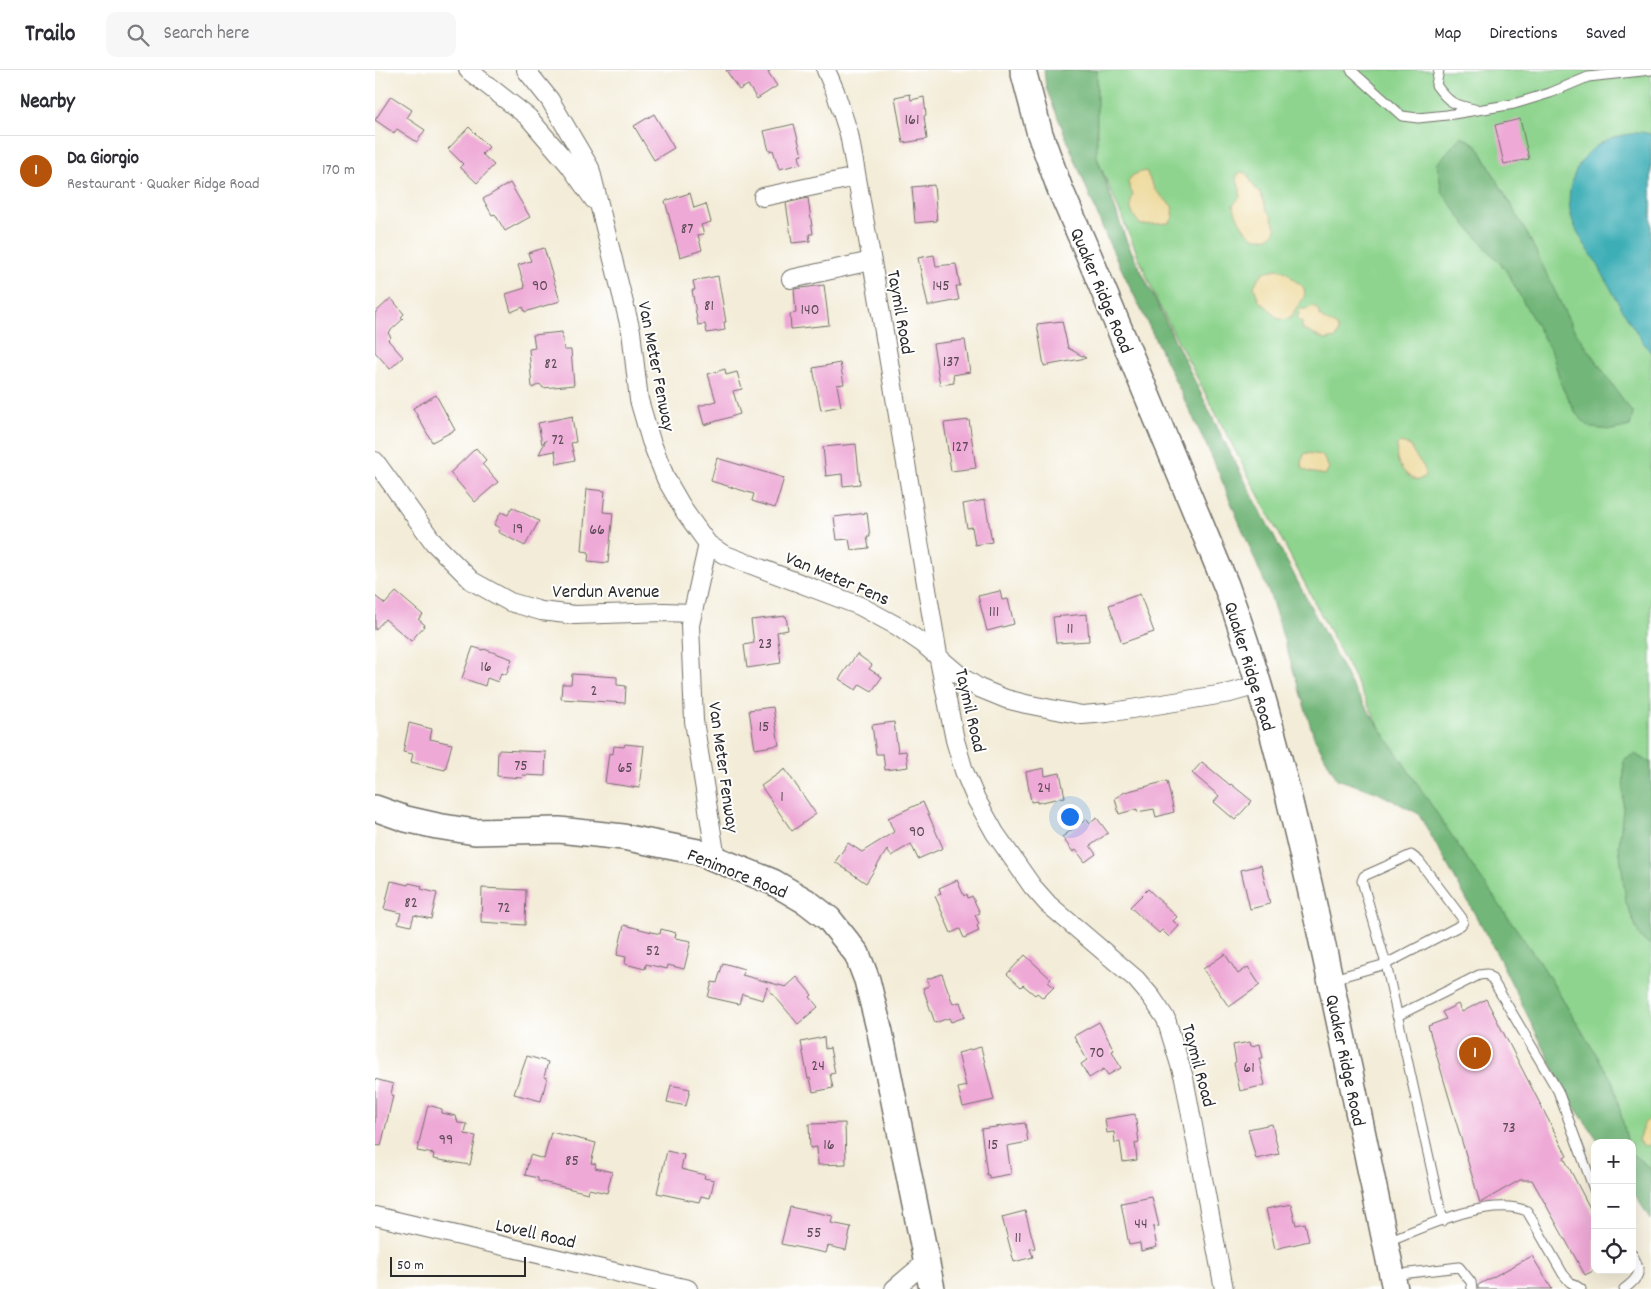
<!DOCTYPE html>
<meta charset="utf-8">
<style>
:root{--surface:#fff;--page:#f7f7f7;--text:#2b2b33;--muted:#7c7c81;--line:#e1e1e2;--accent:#b45309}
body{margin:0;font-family:Dekko,sans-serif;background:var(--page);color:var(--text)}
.controls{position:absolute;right:15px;bottom:15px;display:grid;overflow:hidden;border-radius:10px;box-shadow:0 5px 20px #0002}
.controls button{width:45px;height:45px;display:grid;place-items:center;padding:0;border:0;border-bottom:1px solid var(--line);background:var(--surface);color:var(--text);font:25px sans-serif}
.scale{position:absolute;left:15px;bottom:12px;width:136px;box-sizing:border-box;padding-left:5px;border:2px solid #2b2b2b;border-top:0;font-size:14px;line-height:18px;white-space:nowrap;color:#2b2b2b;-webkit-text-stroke:4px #fff;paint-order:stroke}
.you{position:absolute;left:694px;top:746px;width:18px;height:18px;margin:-12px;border:4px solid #fff;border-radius:50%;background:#1a73e8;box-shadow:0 0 0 8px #1a73e833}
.badge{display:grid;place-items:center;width:32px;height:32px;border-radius:50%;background:var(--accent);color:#fff;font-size:16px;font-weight:700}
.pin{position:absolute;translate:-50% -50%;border:2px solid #fff;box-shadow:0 1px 5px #0006}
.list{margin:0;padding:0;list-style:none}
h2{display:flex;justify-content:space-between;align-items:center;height:65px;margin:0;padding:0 20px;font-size:21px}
h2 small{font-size:16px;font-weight:400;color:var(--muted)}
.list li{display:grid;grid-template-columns:32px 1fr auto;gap:15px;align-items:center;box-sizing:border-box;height:70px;padding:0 20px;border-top:1px solid var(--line)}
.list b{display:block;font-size:19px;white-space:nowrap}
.list p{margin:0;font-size:16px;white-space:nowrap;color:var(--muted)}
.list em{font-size:16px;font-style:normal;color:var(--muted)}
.icon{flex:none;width:28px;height:28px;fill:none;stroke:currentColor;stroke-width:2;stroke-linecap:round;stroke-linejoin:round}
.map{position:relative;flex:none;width:1276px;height:1219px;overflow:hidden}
header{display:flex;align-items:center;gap:30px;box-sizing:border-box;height:70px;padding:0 25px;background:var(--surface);border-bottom:1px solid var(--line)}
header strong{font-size:24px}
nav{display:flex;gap:28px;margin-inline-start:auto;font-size:18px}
.search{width:350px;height:45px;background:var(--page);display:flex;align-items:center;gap:12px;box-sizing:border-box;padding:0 18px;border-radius:10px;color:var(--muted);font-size:19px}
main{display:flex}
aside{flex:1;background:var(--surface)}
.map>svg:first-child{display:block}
</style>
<header>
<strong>Trailo</strong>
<div class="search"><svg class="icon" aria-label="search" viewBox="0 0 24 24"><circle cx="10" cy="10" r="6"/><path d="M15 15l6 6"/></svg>Search here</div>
<nav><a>Map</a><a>Directions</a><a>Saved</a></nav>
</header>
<main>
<aside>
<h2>Nearby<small></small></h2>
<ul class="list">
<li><span class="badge">1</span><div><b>Da Giorgio</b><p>Restaurant · Quaker Ridge Road</p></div><em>170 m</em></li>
</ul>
</aside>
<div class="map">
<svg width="1276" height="1219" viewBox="0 0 1276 1219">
<rect width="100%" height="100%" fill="#fff"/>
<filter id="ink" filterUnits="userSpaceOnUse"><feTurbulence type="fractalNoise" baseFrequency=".02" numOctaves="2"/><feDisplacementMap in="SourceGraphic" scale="10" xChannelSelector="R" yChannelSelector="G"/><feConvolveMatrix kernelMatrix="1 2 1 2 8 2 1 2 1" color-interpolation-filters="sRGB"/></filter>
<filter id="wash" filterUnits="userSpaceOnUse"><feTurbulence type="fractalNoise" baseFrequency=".0096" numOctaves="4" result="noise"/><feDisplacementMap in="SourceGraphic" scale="20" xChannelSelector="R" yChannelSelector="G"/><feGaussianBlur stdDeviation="1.12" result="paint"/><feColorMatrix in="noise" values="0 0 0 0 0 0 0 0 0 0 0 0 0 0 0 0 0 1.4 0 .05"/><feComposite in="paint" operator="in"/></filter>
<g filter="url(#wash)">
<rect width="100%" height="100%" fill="#f3ecd8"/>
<path fill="#8ed48e" stroke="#5c805c" d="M 685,0 L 1276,0 L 1276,1117 L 1257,1085 L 1257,1073 L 1250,1073 L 1008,663 L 783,233 Z"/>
<path fill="#72b679" stroke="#4e7052" d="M 669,0 L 722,0 L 722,87 L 751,170 L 848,369 L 977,616 L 1093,790 L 1168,897 L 1238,1012 L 1253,1073 L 1225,1073 L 1194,1029 L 1122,884 L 1044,744 L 1001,722 L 962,709 L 939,667 L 896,528 L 837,387 L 733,171 L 671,18 Z
M 1086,66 L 1102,75 L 1155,169 L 1196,255 L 1258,344 L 1255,356 L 1237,360 L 1216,358 L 1201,344 L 1187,317 L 1177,283 L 1130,199 L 1091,155 L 1067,122 L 1062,94 Z
M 1260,684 L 1273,692 L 1276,692 L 1276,875 L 1266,869 L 1251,833 L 1244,776 L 1248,739 L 1249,689 Z
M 1257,1084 L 1276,1099 L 1276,1150 L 1257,1120 Z"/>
<path fill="#eeda9e" stroke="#8c8264" d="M 771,101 L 780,120 L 797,136 L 799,147 L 794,153 L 766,155 C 756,145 753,136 758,124 L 755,119 L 753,112 C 756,104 763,103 771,101 Z
M 867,102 L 872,104 L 880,118 L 886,124 L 892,141 L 896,145 L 901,160 C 898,165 894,167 888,168 C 871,171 862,147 858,135 L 865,127 L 865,119 L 861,108 L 864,103 Z
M 902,199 C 910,200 914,204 918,209 C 921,213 925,213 928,217 C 935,228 919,236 918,245 L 910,250 L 902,248 L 892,237 L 884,231 L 879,217 L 882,210 L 889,202 Z
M 937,236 C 944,238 943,243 947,248 C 955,254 968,255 961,268 L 950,270 L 927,259 L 927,252 L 922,249 L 925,239 L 933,239 Z
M 1025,373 L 1036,376 C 1037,378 1037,381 1039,384 C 1043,391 1052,396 1050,406 L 1044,410 C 1034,410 1024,398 1022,388 C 1021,384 1022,379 1022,375 Z
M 930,383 L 947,385 L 954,398 L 950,405 L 934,402 L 928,399 L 926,392 Z
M 1274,1049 L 1276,1049 L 1276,1074 L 1270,1076 L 1266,1074 L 1263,1070 L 1269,1054 Z"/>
<path fill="#3daeb6" stroke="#346c70" d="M 1266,62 L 1276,64 L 1276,283 C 1255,255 1239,225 1223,195 C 1215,182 1203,166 1198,152 C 1186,119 1203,80 1237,68 C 1246,65 1257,64 1266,62 Z"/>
<g id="blocks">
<path fill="#eea9d6" d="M 351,0 L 396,0 L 393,2 L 402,16 L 382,29 L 373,15 L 364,20 Z
M 535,24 L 536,30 L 549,27 L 551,45 L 549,46 L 552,69 L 528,73 L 520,27 Z
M 16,26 L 37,40 L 32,48 L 50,60 L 42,72 L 22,59 L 19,63 L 0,50 Z
M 279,44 L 299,78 L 279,90 L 259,56 Z
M 1145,49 L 1154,89 L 1129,94 L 1120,55 Z
M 419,54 L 427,85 L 424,86 L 426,94 L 404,99 L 398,80 L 394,81 L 389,61 Z
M 94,57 L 114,77 L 107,84 L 119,95 L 102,113 L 85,97 L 88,94 L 73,79 Z
M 135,113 L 155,147 L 130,161 L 120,144 L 117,145 L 108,129 Z
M 559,115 L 562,151 L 540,153 L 537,117 Z
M 315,123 L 319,138 L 331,134 L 336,152 L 326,155 L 329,164 L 323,165 L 327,180 L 305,187 L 290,131 Z
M 433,128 L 438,164 L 434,164 L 435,171 L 417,173 L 411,133 Z
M 169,178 L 185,231 L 150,242 L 148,237 L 136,242 L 131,224 L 150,218 L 143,195 L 156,191 L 153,183 Z
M 559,185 L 561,196 L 581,194 L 585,216 L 581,216 L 584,230 L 553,236 L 543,188 Z
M 343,206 L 351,252 L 349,252 L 350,260 L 332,263 L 330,254 L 323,255 L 317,220 L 320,220 L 318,211 Z
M 449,215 L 454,255 L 416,259 L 415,244 L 421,243 L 419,219 Z
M 16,228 L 29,244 L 26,247 L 28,249 L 13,263 L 16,267 L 13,270 L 28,287 L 15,299 L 0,282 L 0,243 Z
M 687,251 L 693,278 L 711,288 L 669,296 L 662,254 Z
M 187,262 L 189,280 L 196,280 L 199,315 L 168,318 L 165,314 L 157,318 L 154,279 L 160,278 L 158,265 Z
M 590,270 L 595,302 L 578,305 L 579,313 L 565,315 L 558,274 Z
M 465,293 L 469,314 L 462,315 L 466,336 L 446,340 L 438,298 Z
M 350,299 L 351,305 L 362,302 L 367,319 L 358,321 L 365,344 L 329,355 L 324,336 L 341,331 L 333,304 Z
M 61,325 L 80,360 L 57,372 L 38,338 Z
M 198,346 L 197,347 L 201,372 L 196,373 L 200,390 L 182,394 L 180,381 L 164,384 L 171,370 L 167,374 L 163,353 Z
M 594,350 L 601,398 L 576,401 L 569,353 Z
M 481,374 L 485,414 L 468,416 L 467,404 L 451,406 L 448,377 Z
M 101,378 L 111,390 L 107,394 L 123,412 L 100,432 L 75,403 Z
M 342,388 L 409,408 L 400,438 L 377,431 L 379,424 L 336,411 Z
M 212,419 L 230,421 L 228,442 L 238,443 L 233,493 L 213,491 L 214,482 L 207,481 Z
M 610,430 L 617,472 L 600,475 L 597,457 L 592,458 L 588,434 Z
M 137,437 L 164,451 L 150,476 L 123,462 L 125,458 L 119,455 L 126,442 L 133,445 Z
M 492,443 L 495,467 L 492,467 L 494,478 L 476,480 L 474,469 L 462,470 L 459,447 Z
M 625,521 L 627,530 L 633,529 L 639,554 L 612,561 L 603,526 Z
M 21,522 L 48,545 L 43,549 L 50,555 L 36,571 L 10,549 L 0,560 L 0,526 L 10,534 Z
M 765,524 L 779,562 L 747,573 L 734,535 Z
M 712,544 L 714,571 L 681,573 L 678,547 Z
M 411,546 L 413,560 L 402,562 L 406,593 L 372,598 L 369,575 L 379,573 L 376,550 Z
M 98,577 L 108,580 L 109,579 L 137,589 L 131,605 L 126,603 L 123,612 L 112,608 L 110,616 L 87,608 Z
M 482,584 L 497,595 L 494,599 L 507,607 L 497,621 L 485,614 L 481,620 L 464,609 Z
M 197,604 L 242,607 L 242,615 L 251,616 L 250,633 L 186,629 L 187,614 L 196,614 Z
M 398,637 L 404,675 L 380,679 L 374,640 Z
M 519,652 L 523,682 L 531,681 L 533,697 L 510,700 L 508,684 L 501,684 L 497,655 Z
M 34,653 L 57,659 L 55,669 L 77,674 L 70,700 L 36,692 L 38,684 L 28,682 Z
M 250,674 L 269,676 L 264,718 L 230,713 L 234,683 L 238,684 L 239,676 L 249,677 Z
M 123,680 L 171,682 L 170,706 L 148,705 L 147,708 L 122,706 Z
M 827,692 L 855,715 L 856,714 L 877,731 L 860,750 L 839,732 L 844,726 L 817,703 Z
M 669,698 L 670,706 L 685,703 L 690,727 L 662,733 L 662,731 L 656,732 L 651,702 Z
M 410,699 L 441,744 L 417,761 L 386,716 Z
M 792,711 L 799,742 L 781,747 L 779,739 L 762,742 L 762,739 L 744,744 L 740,728 L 750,722 Z
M 548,732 L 568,778 L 543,789 L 536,774 L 516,786 L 512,780 L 491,813 L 460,792 L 473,773 L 487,782 L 519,762 L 513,748 Z
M 722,748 L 733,763 L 715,776 L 721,784 L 710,792 L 701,780 L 698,782 L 687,767 L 712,749 L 715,753 Z
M 886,795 L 895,834 L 875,839 L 866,800 Z
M 582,810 L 589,826 L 592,824 L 593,828 L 597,826 L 605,843 L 600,845 L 604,854 L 602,855 L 604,861 L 589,868 L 585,859 L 576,863 L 560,826 L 566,824 L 564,818 Z
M 16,811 L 33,815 L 34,813 L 47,816 L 46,819 L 62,823 L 56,849 L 39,845 L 36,856 L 23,853 L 26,843 L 9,839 Z
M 107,818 L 151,820 L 150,855 L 106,852 Z
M 773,819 L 802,847 L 798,851 L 804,856 L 794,867 L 787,860 L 784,863 L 755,837 Z
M 249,855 L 285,864 L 286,859 L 301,863 L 300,868 L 316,871 L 309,899 L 293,895 L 292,899 L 271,894 L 270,899 L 250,894 L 251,887 L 242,885 Z
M 850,884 L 863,904 L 873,897 L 885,915 L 854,937 L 828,899 Z
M 650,885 L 676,909 L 673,912 L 679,917 L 668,928 L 662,923 L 660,925 L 648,915 L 646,917 L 632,904 Z
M 348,893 L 369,899 L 367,905 L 411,917 L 422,907 L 437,925 L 435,927 L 443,937 L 423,954 L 392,917 L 388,930 L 367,924 L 364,934 L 333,927 L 337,912 L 342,913 Z
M 567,904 L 578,934 L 585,932 L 590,947 L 576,952 L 574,948 L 560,953 L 548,918 L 554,916 L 552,909 Z
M 1111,929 L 1192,1086 L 1189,1088 L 1220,1148 L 1220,1200 L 1210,1205 L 1157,1110 L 1145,1110 L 1105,1133 L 1053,956 L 1071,949 L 1067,942 L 1083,934 L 1087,942 Z
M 724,952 L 739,980 L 737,981 L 746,998 L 733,1005 L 729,999 L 714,1008 L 706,994 L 712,990 L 699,966 Z
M 449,967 L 450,979 L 455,978 L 460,1003 L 455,1004 L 458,1018 L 438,1022 L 435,1008 L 433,1009 L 426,972 Z
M 875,972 L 876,976 L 885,974 L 888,988 L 884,988 L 890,1015 L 865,1021 L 859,993 L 861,992 L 858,975 Z
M 606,977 L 619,1030 L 588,1037 L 583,1018 L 591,1016 L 583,983 Z
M 152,986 L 173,992 L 169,1007 L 172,1008 L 166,1031 L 139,1024 Z
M 0,1009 L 18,1014 L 16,1025 L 18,1026 L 6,1076 L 0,1075 Z
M 296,1015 L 315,1019 L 311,1036 L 292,1032 Z
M 53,1035 L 67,1039 L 67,1043 L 81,1046 L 83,1053 L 92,1054 L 90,1064 L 101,1066 L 95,1095 L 58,1089 L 59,1084 L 42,1081 Z
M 760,1044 L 764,1072 L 760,1073 L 762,1090 L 748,1092 L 745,1072 L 740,1073 L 739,1062 L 732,1063 L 730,1049 Z
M 470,1053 L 471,1094 L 443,1095 L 442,1077 L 435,1078 L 434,1054 Z
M 650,1053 L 653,1072 L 632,1076 L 636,1104 L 614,1108 L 614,1105 L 612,1105 L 606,1059 Z
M 897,1054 L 904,1084 L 881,1089 L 873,1059 Z
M 176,1062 L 221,1073 L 216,1093 L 221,1094 L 220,1098 L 237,1102 L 232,1123 L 214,1119 L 213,1123 L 163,1111 L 163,1108 L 150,1105 L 155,1085 L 169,1089 Z
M 292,1081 L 309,1085 L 306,1099 L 330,1105 L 329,1108 L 339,1110 L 335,1128 L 326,1126 L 324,1132 L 282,1123 Z
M 777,1127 L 784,1156 L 778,1157 L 782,1177 L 766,1181 L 765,1173 L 754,1175 L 746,1133 Z
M 916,1134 L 921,1155 L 930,1153 L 934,1171 L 900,1179 L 891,1139 Z
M 415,1137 L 458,1146 L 456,1153 L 476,1157 L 471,1180 L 453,1176 L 451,1183 L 406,1174 Z
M 650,1141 L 660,1178 L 655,1179 L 658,1187 L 639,1192 L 627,1147 Z
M 1157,1186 L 1177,1219 L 1103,1219 L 1103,1215 Z"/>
</g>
</g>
<g filter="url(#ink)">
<use href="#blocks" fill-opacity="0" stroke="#716f68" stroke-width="1"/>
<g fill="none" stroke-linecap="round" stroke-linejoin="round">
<g stroke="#716f68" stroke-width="11">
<path id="lane" d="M 976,0 L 1027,46 L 1043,48 L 1072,45 L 1139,34 L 1175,23 L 1213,7 L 1276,0
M 1064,0 L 1061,15 C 1074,33 1078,34 1099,39
M 958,909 L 1011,894 L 1086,855 L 1088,852 L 1087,848 L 1044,791 L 1036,785 L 989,806 L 987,811 L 1011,894 L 1068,1151
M 1022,946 L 1104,905 L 1112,904 L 1117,909 L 1183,1021 L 1220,1122
M 1013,1171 C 1049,1157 1115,1125 1152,1141 L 1188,1204 L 1195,1212 L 1206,1219
M 1018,1205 L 1084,1197 L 1096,1212 L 1097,1219
M 1249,1219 C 1264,1208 1268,1202 1257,1184"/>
</g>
<g stroke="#716f68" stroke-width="20">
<path id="street" d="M 93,0 L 153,47 L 195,96 L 219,130
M 151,0 L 175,30 L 215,98 L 256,261 L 264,330 L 276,371 L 291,409 L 310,442 L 333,474 L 315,555 L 319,651 L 341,789
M 451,0 L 460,21 L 474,64 L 502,220 L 563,585 L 580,670 L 589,701 L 601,729 L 620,763 L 657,816 L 673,834 L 761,909 L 777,928 L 791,949 L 809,1008 L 849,1219
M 388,127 L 481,107
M 416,209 L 496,191
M 0,391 L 59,473 L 97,511 L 135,532 L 166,541 L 200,545 L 289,542 L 317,543
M 333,474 L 348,484 L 485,536 L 522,556 L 547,573 L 588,608 L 604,618 L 631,629 L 651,634 L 707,645 L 732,643 L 855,623 L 883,615
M 0,1146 L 313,1219
M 519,1219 L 552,1191"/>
</g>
<g stroke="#716f68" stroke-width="28">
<path id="secondary" d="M 648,0 L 665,64 L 685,119 L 712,181 L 851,515 C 889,618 914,725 938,831 C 967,960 993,1090 1020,1219
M 0,738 L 31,749 L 62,756 L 100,762 L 184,760 L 248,767 L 323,782 L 398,812 L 432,832 L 454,849 L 482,884 L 492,910 L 505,962 L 557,1219"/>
</g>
<use href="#lane" stroke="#fff" stroke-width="9"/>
<use href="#street" stroke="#fff" stroke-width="18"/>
<use href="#secondary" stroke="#fff" stroke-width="25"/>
</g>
</g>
<g text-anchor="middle" stroke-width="4" stroke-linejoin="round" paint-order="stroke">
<g font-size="16" fill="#5c4a56">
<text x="537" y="54">161</text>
<text x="312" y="163">87</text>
<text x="165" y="220">90</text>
<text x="566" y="220">145</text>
<text x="334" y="240">81</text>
<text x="435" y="244">140</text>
<text x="576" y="296">137</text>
<text x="176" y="298">82</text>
<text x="183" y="374">72</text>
<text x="585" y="381">127</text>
<text x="143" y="463">19</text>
<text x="222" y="464">66</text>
<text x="619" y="546">111</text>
<text x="695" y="563">11</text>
<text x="390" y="578">23</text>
<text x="111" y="601">16</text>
<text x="219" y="625">2</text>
<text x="389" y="661">15</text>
<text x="146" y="700">75</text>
<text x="250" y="702">65</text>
<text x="669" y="722">24</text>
<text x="407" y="731">1</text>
<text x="542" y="766">90</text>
<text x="36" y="837">82</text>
<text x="129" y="842">72</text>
<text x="278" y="885">52</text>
<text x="722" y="987">70</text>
<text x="443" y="1000">24</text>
<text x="874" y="1002">61</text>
<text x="1134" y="1062">73</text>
<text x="71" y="1074">99</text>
<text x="454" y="1079">16</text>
<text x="618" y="1079">15</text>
<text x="197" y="1095">85</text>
<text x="766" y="1158">44</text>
<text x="439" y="1167">55</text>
<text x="643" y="1172">11</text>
</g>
<g font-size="19" fill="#2b2b2b" stroke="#fff">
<text transform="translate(728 220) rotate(67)" y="7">Quaker Ridge Road</text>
<text transform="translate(527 242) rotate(80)" y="7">Taymil Road</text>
<text transform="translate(283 296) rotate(79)" y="7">Van Meter Fenway</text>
<text transform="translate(463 507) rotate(23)" y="7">Van Meter Fens</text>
<text x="231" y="527">Verdun Avenue</text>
<text transform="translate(876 596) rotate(73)" y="7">Quaker Ridge Road</text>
<text transform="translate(597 640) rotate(77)" y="7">Taymil Road</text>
<text transform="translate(350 697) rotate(82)" y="7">Van Meter Fenway</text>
<text transform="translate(363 802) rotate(22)" y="7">Fenimore Road</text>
<text transform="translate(972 990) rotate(78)" y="7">Quaker Ridge Road</text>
<text transform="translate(825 995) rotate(75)" y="7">Taymil Road</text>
<text transform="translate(161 1162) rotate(13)" y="7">Lovell Road</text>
</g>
</g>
</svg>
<div class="controls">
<button>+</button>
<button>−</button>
<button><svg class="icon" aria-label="locate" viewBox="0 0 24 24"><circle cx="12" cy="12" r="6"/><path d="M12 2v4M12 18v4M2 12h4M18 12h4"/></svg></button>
</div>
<div class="scale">50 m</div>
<div class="you"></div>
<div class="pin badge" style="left:1100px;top:983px">1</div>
</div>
</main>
